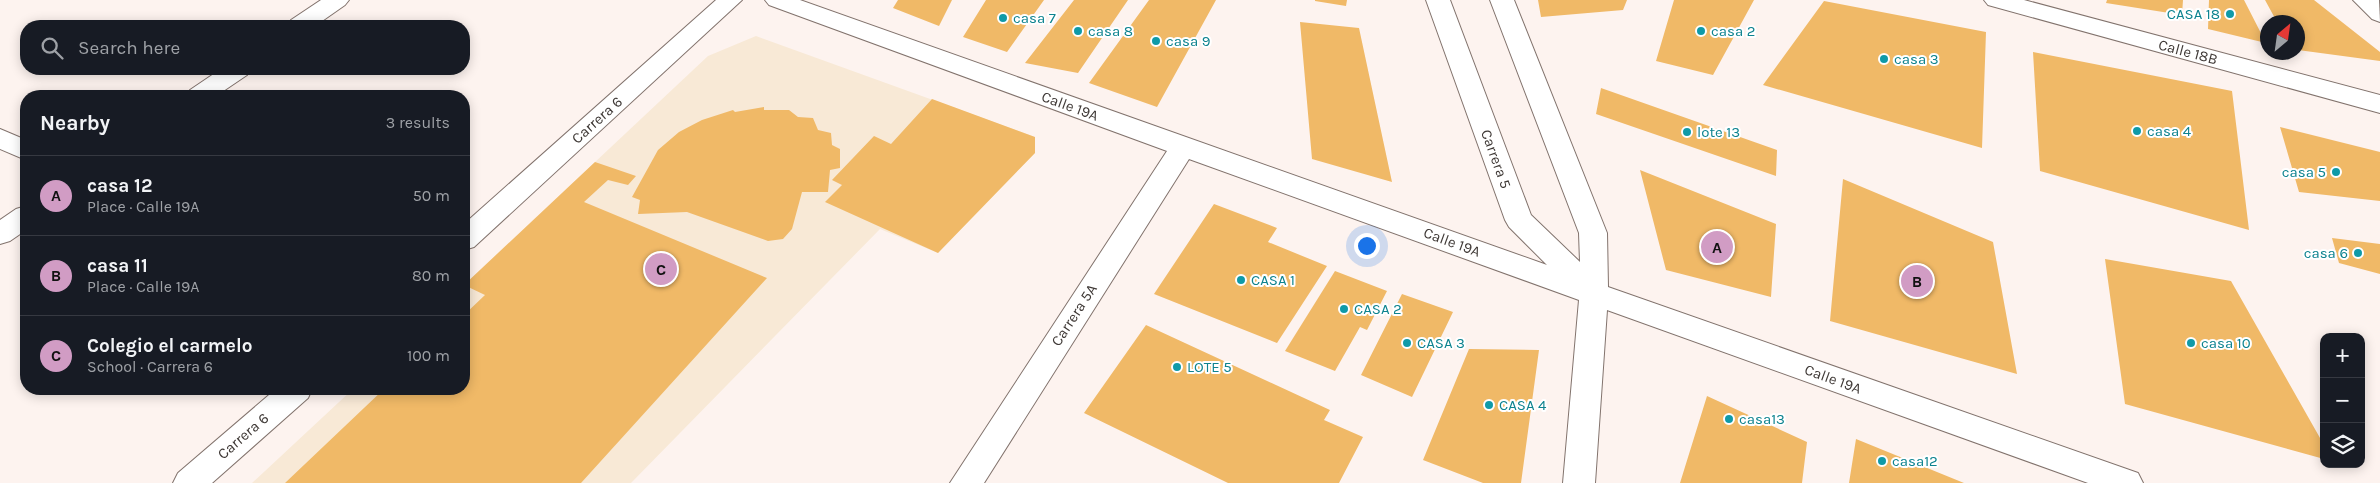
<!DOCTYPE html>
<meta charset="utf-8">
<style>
:root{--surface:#171b24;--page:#20242c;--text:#f1f3f6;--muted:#9ea1a6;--line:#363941;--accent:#d19cc4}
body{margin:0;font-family:Karla,sans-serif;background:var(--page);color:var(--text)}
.controls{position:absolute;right:15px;bottom:15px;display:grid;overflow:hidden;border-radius:10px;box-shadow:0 2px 12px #0003}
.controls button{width:45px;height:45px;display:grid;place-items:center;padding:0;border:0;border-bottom:1px solid var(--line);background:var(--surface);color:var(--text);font:25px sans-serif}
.compass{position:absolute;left:2260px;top:15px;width:45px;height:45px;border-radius:50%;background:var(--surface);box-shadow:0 2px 12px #0003;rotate:29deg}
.you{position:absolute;left:1366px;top:245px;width:18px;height:18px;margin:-12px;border:4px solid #fff;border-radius:50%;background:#1a73e8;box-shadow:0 0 0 8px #1a73e833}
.badge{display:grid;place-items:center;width:32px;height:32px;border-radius:50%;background:var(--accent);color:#111;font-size:16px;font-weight:700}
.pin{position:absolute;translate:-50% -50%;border:2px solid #fff;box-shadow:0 1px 5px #0006}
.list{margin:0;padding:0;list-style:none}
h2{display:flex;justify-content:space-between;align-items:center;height:65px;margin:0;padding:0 20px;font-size:21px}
h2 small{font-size:16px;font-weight:400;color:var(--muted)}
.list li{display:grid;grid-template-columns:32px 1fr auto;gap:15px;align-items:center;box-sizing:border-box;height:80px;padding:0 20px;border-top:1px solid var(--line)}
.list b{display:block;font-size:19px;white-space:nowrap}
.list p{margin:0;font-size:16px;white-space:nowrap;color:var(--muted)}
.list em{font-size:16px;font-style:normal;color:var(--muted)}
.icon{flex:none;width:28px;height:28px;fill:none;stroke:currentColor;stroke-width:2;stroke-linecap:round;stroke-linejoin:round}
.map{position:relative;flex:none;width:2380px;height:483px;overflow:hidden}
.search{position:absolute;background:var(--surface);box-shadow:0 2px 12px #0003;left:20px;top:20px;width:450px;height:55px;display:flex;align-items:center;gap:12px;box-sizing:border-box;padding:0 18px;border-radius:20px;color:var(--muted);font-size:19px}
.panel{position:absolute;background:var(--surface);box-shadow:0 2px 12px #0003;left:20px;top:90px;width:450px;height:305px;border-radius:20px}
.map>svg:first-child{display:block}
</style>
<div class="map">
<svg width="2380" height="483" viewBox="0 0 2380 483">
<rect width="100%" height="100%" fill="#fdf3ef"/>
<path fill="#f8e9d6" d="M 756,36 L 1035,137 L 1035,153 L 938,253 L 880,229 L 631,483 L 252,483 L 353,389 L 464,389 L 464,285 L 708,56 Z"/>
<path fill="#f0b967" d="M 898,0 L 952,0 L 939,26 L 893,8 Z
M 986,0 L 1044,0 L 1007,52 L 963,37 Z
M 1074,0 L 1128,0 L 1078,73 L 1025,63 Z
M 1149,0 L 1216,0 L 1157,107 L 1089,83 Z
M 1315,0 L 1347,0 L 1346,6 L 1315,1 Z
M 1538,0 L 1627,0 L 1623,10 L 1541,17 Z
M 1674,0 L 1754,0 L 1713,75 L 1656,61 Z
M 2107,0 L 2183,0 L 2182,15 L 2106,3 Z
M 2209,0 L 2244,0 L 2266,43 L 2208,29 Z
M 2265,0 L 2314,0 L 2380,52 L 2380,61 L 2298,50 L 2298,22 L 2277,22 Z
M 1824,1 L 1986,32 L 1982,148 L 1763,85 Z
M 1300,22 L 1359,28 L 1392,182 L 1312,159 Z
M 2033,52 L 2232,91 L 2249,230 L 2040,171 Z
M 1601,88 L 1777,150 L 1776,176 L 1596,114 Z
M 932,99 L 1035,137 L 1035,153 L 938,253 L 825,202 L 842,185 L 832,180 L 874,136 L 891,144 Z
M 764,107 L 764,110 L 789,110 L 798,117 L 813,118 L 818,130 L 831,133 L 832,145 L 840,149 L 840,168 L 830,170 L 828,192 L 802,192 L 792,229 L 783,239 L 768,241 L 687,212 L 638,214 L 640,200 L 632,197 L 658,150 L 679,132 L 702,120 L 733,110 L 735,112 Z
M 2280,127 L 2380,152 L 2380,201 L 2299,192 Z
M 595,162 L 636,176 L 628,185 L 608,180 L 584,202 L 767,278 L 581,483 L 285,483 L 384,389 L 464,389 L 464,315 L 485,295 L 464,285 Z
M 1640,170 L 1776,224 L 1771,297 L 1666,270 Z
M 1843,179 L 1993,242 L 2017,374 L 1830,321 Z
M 1214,204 L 1277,228 L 1268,242 L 1327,266 L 1277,343 L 1154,294 Z
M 2332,238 L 2380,244 L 2380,274 L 2339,263 Z
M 2105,259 L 2231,281 L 2324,445 L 2324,459 L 2125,404 Z
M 1335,271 L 1387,291 L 1367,330 L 1360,327 L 1335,371 L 1285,351 Z
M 1402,294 L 1453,312 L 1412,397 L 1361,375 Z
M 1146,325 L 1330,410 L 1324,420 L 1363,437 L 1339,483 L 1228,483 L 1084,413 Z
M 1469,349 L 1539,350 L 1521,483 L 1483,483 L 1423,460 Z
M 1707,396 L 1807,442 L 1802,483 L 1680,483 Z
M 1856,439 L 1964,483 L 1849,483 Z"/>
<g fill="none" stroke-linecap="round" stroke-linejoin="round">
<g stroke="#82736d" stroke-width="2">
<path id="minor" d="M 321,0 L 349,0 L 345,5 L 315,26 L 287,26 L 291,20 Z
M 716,0 L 742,0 L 474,247 L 464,250 L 464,224 Z
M 765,0 L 800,0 L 1547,265 L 1509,227 L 1505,220 L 1426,0 L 1450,0 L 1531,215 L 1580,262 L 1579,233 L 1490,0 L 1514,0 L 1607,233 L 1608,287 L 2138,473 L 2143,483 L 2088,483 L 1607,310 L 1595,483 L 1563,483 L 1579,300 L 1189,159 L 984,483 L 950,483 L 1167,151 L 769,5 Z
M 1984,0 L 2024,0 L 2380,95 L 2380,113 L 1988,5 Z
M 221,69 L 250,69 L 247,75 L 216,96 L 187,96 L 190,90 Z
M 0,129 L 26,140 L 26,160 L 0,149 Z
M 26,206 L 26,230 L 10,241 L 0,244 L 0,220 L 16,209 Z
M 276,389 L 312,389 L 308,398 L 212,483 L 173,483 L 178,473 Z"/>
</g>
<g stroke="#82736d" stroke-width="2">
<path id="secondary" d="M 2353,0 L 2379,0 L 2380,22 L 2372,19 Z"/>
</g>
<use href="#minor" fill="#fff" fill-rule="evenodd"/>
<use href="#secondary" fill="#fff" fill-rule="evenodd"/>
</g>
<g fill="#0f9aa8" stroke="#fff" stroke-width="2">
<circle cx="2230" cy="14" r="5"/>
<circle cx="1003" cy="18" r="5"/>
<circle cx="1078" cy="31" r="5"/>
<circle cx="1701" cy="31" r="5"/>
<circle cx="1156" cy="41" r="5"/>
<circle cx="1884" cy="59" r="5"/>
<circle cx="2137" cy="131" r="5"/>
<circle cx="1687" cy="132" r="5"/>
<circle cx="2336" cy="172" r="5"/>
<circle cx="2358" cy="253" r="5"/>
<circle cx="1241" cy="280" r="5"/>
<circle cx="1344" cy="309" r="5"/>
<circle cx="1407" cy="343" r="5"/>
<circle cx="2191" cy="343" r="5"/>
<circle cx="1177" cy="367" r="5"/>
<circle cx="1489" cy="405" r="5"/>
<circle cx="1729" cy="419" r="5"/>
<circle cx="1882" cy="461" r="5"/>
</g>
<g text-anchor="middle" stroke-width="4" stroke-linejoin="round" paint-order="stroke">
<g font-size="15" fill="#0d838f" stroke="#fff" text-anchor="start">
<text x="2220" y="19" text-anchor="end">CASA 18</text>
<text x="1013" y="23">casa 7</text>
<text x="1088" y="36">casa 8</text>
<text x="1711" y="36">casa 2</text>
<text x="1166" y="46">casa 9</text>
<text x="1894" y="64">casa 3</text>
<text x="2147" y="136">casa 4</text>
<text x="1697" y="137">lote 13</text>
<text x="2326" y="177" text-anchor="end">casa 5</text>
<text x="2348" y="258" text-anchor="end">casa 6</text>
<text x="1251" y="285">CASA 1</text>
<text x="1354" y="314">CASA 2</text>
<text x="1417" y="348">CASA 3</text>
<text x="2201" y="348">casa 10</text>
<text x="1187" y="372">LOTE 5</text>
<text x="1499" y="410">CASA 4</text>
<text x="1739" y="424">casa13</text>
<text x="1892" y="466">casa12</text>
</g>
<g font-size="15" fill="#3f3936" stroke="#fff">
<text transform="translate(2188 52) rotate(15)" y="5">Calle 18B</text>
<text transform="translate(1070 106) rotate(20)" y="5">Calle 19A</text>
<text transform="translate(597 120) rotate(-42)" y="5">Carrera 6</text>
<text transform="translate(1496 159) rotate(70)" y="5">Carrera 5</text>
<text transform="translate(1452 242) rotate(20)" y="5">Calle 19A</text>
<text transform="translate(1074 315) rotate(-57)" y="5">Carrera 5A</text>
<text transform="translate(1833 379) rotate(20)" y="5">Calle 19A</text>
<text transform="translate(243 436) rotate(-41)" y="5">Carrera 6</text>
</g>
</g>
</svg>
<div class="controls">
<button>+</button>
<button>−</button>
<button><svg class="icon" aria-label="layers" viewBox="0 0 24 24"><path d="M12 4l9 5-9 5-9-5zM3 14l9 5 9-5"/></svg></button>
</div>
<svg class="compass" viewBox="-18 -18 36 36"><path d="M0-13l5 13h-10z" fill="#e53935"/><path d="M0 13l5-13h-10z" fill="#9ea1a6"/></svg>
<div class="you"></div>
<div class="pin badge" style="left:1717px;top:247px">A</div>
<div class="pin badge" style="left:1917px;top:281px">B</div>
<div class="pin badge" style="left:661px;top:269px">C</div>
<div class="search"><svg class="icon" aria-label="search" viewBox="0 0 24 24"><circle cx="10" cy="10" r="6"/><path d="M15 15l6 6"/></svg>Search here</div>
<section class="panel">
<h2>Nearby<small>3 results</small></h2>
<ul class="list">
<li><span class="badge">A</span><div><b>casa 12</b><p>Place · Calle 19A</p></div><em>50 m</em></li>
<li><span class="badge">B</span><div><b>casa 11</b><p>Place · Calle 19A</p></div><em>80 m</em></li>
<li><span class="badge">C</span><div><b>Colegio el carmelo</b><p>School · Carrera 6</p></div><em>100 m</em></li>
</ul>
</section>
</div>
